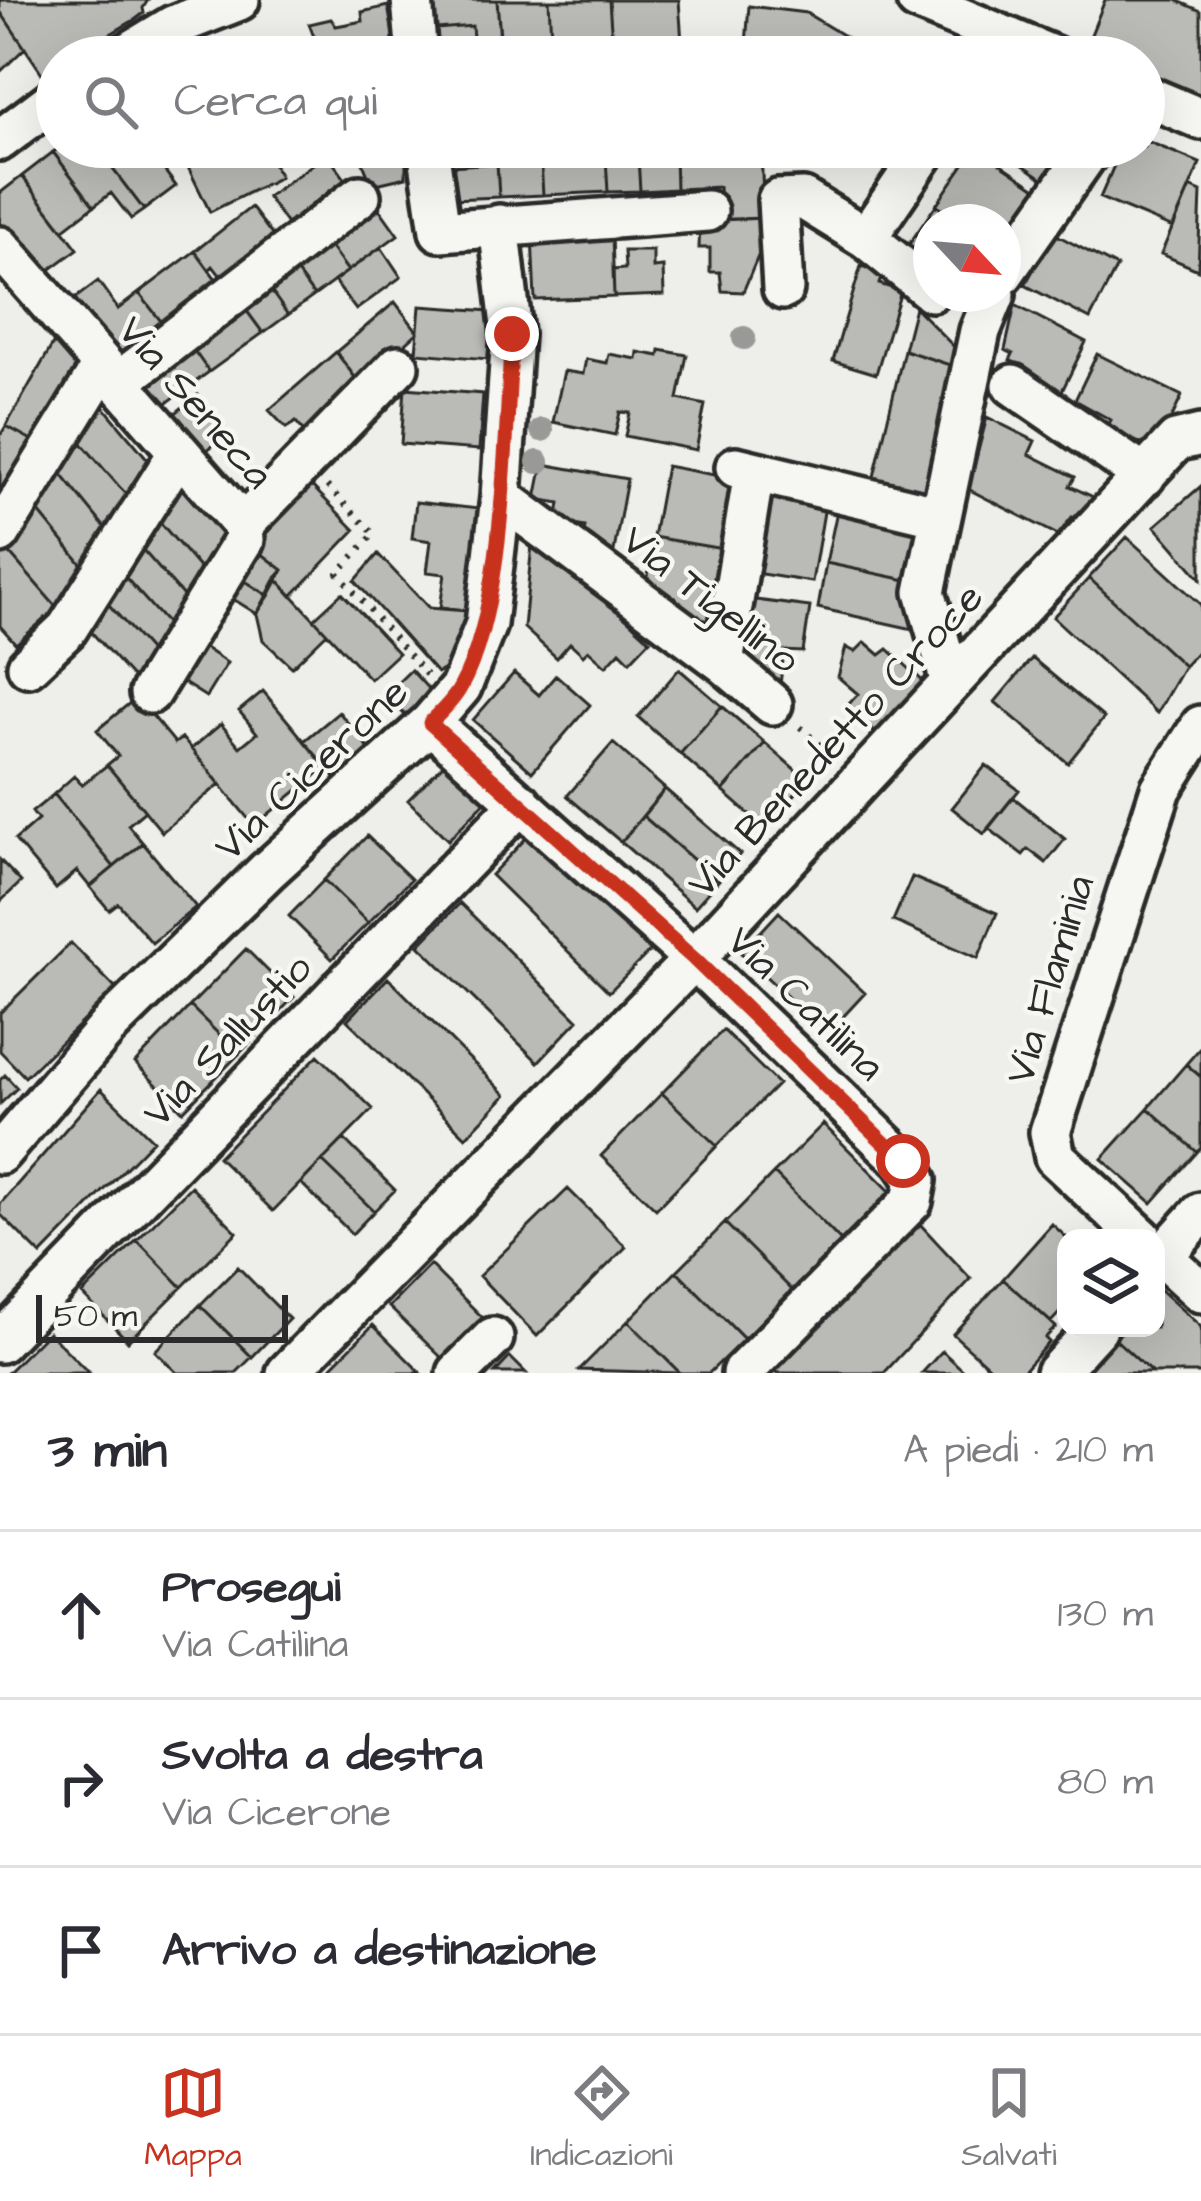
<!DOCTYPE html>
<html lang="it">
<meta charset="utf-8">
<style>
:root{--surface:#fff;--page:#f7f7f7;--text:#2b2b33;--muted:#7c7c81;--line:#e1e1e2;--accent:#c8321e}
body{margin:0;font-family:"Architects Daughter",sans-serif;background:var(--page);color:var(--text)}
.controls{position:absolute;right:36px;bottom:36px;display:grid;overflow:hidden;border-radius:24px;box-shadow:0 12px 48px #0002}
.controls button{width:108px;height:108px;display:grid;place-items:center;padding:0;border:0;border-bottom:3px solid var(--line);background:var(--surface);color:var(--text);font:60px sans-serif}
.compass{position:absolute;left:913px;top:204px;width:108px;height:108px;border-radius:50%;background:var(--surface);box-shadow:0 12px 48px #0002;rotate:116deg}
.scale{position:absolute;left:36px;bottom:30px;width:252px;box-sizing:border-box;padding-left:12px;border:6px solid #2b2b2b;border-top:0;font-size:33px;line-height:42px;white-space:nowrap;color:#2b2b2b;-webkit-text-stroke:9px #f6f6f2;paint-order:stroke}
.stop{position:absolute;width:36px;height:36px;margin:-27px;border:9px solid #c8321e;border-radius:50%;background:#fff}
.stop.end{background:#c8321e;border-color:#fff;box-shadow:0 3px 12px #0008}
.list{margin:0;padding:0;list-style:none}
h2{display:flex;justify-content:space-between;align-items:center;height:156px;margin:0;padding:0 48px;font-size:51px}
h2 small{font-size:39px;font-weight:400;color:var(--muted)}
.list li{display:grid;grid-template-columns:78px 1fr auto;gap:36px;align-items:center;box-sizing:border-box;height:168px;padding:0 48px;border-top:3px solid var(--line)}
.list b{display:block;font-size:45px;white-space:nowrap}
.list p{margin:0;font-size:39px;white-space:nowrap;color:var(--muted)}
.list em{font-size:39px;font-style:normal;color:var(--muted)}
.icon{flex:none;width:66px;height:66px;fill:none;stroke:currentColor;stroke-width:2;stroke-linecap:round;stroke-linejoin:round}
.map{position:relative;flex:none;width:1201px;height:1373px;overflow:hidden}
.search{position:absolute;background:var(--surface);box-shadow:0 12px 48px #0002;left:36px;right:36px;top:36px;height:132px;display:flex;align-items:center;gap:30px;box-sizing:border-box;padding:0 42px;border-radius:66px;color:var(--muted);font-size:45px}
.sheet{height:660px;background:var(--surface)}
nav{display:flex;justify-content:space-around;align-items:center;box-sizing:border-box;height:168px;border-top:3px solid var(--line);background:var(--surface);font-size:33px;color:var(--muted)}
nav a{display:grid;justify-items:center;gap:6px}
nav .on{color:var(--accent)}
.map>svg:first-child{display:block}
</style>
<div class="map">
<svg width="1201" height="1373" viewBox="0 0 1201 1373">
<rect width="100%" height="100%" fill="#eeeeea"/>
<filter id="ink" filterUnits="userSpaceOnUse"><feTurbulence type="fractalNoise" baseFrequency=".00833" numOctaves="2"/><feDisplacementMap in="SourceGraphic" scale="24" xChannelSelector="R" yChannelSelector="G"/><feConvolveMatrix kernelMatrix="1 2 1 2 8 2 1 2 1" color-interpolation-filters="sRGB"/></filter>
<g filter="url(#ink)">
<path fill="#babab7" stroke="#2b2b2b" stroke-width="3" d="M 0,0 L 148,0 L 143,8 L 144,13 L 136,19 L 71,57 L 57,57 L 57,66 L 43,75 L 0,11 Z
M 422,0 L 497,0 L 500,36 L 473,38 L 472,26 L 424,30 Z
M 497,0 L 549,0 L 552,57 L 501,57 Z
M 549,0 L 609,0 L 613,57 L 552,57 Z
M 609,0 L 679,0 L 683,57 L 613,57 Z
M 1176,0 L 1201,11 L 1201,95 L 1144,71 L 1144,57 L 1110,57 L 1086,47 L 1105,0 Z
M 388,6 L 397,57 L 322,57 L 309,24 L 331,19 L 336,26 L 363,21 L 362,12 Z
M 749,6 L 806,13 L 849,39 L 846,57 L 745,57 Z
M 0,11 L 25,48 L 0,72 Z
M 472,26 L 473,38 L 500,36 L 501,57 L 427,57 L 424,30 Z
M 258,42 L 266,57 L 229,57 L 232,55 Z
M 1144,140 L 1200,163 L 1173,228 L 1100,198 L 1122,147 L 1144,147 Z
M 61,147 L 96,147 L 144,210 L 131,219 L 111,193 L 94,206 L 53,152 Z
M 96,147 L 147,147 L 176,186 L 144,210 Z
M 203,147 L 265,147 L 280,177 L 210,212 L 183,157 Z
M 356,147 L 406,147 L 406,177 L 372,185 Z
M 449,147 L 477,147 L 478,164 L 450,166 Z
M 477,147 L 541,147 L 541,161 L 478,164 Z
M 541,147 L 638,147 L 638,157 L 541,161 Z
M 638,147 L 675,147 L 675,155 L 638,157 Z
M 675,147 L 739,147 L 739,152 L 675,155 Z
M 739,147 L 785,147 L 785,150 L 739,152 Z
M 976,147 L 1042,192 L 1003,249 L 1003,222 L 962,222 L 936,205 Z
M 997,147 L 1072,147 L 1048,182 Z
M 761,151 L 764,218 L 721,220 L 719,187 L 676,189 L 675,155 Z
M 53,152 L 94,206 L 63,230 L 22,176 Z
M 327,154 L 348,183 L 289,227 L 267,197 Z
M 675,155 L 676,189 L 640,191 L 638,157 Z
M 638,157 L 640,191 L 608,192 L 606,158 Z
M 606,158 L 608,192 L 543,195 L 541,161 Z
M 541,161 L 543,195 L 499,197 L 497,163 Z
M 497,163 L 499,197 L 451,199 L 450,166 Z
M 22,176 L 78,249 L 40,277 L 0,225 L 0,193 Z
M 1190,187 L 1201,192 L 1198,270 L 1161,254 Z
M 376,204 L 398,235 L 348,271 L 326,241 Z
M 936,205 L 962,222 L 931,222 L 931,272 L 903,253 Z
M 251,207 L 276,240 L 223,279 L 213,266 L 209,270 L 195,251 Z
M 764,218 L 764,242 L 743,292 L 722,291 L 720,272 L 710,272 L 710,248 L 699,248 L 700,220 Z
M 612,233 L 614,297 L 535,300 L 532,236 Z
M 1053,233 L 1117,267 L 1090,319 L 1025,285 Z
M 326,241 L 348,271 L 314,296 L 292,266 Z
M 381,247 L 401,277 L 356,310 L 334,281 Z
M 195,251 L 219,283 L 164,325 L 139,293 Z
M 624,251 L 653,251 L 653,268 L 663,267 L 664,295 L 614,297 L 613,270 L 625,269 Z
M 292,266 L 314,296 L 263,333 L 241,303 Z
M 292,266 L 314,296 L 288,315 L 266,284 Z
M 861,266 L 883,272 L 879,284 L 901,291 L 876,374 L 833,361 Z
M 98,281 L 118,309 L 139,293 L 164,325 L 119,358 L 74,299 Z
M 395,302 L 418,332 L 360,384 L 336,352 Z
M 241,303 L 263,333 L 209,372 L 188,342 Z
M 1015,305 L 1086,342 L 1059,397 L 1019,372 L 1021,366 L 1010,360 L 1013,354 L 1005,350 Z
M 420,306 L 491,311 L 488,359 L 416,353 Z
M 915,307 L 962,355 L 959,368 L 904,350 Z
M 58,335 L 88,367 L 41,445 L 6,426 Z
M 188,342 L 209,372 L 160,408 L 138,378 Z
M 660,350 L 687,355 L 678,399 L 705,405 L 696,450 L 625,436 L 630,413 L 620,412 L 615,435 L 553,422 L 564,371 L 583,374 L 586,359 L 607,363 L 609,354 L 637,359 L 638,352 L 659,356 Z
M 904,350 L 959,368 L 931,496 L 873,481 Z
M 336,352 L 360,384 L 308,436 L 296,422 L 286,428 L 269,410 Z
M 1097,354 L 1182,396 L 1156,451 L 1107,427 L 1111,420 L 1075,400 Z
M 405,388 L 483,394 L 479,450 L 401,444 Z
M 198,395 L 228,434 L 202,454 L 173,415 Z
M 103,406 L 150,462 L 128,497 L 79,440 Z
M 987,417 L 1035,441 L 1029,454 L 1075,477 L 1070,486 L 1093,497 L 1079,521 L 1072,517 L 1058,535 L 968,489 Z
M 6,426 L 41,445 L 0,518 L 0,436 Z
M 79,440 L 128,497 L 106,529 L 59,471 Z
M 543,464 L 627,479 L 614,551 L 581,545 L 585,527 L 557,522 L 560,503 L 536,499 Z
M 666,466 L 736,479 L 723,549 L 653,537 Z
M 178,469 L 234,536 L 208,578 L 152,513 Z
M 59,471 L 106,529 L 83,566 L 34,506 Z
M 304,478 L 355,530 L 292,596 L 276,578 L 283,570 L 257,550 L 253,529 Z
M 1201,486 L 1201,579 L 1155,526 Z
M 768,491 L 826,500 L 812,582 L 755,573 Z
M 416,502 L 479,509 L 467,611 L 440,608 L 445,574 L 427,572 L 431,541 L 412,538 Z
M 34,506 L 83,566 L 57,608 L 6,549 Z
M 838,506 L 924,524 L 911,581 L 826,563 Z
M 152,513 L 208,578 L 191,605 L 135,541 Z
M 533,533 L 650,640 L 630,661 L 620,651 L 606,666 L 588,650 L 583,655 L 570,643 L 557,658 L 524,628 Z
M 653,537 L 723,549 L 706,633 L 647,583 Z
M 1127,537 L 1201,605 L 1201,647 L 1184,666 L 1089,578 Z
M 135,541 L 191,605 L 175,633 L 118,569 Z
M 6,549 L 57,608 L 16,644 L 0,626 L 0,555 Z
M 257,550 L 283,570 L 269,596 L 242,579 Z
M 378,554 L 429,608 L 467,611 L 453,664 L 437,673 L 355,581 Z
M 826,563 L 911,581 L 907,603 L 913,629 L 818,608 Z
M 118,569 L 175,633 L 158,660 L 102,597 Z
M 276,578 L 327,633 L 292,667 L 263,640 L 257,614 Z
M 1089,578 L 1184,666 L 1157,713 L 1053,617 Z
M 242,579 L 269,596 L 257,614 L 230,597 Z
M 342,593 L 398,653 L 370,679 L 314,619 Z
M 102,597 L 158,660 L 141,687 L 85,625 Z
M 748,599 L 810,607 L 803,652 L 784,651 L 779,693 L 741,662 Z
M 865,642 L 880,655 L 888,649 L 927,685 L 879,737 L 847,706 L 858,694 L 838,677 L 846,647 L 855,652 Z
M 200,645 L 227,663 L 206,697 L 179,680 Z
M 1032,658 L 1104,718 L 1068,763 L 995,702 Z
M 679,669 L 722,706 L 680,754 L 638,717 Z
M 411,670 L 433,694 L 408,718 L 385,695 Z
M 514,673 L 539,695 L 556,675 L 590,705 L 532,772 L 473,720 Z
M 263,691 L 326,767 L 254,826 L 191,749 L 221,724 L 240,747 L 257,733 L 239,711 Z
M 137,697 L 175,743 L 182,738 L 220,784 L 162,832 L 107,765 L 118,756 L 97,730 Z
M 722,706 L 765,743 L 723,791 L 680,754 Z
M 339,712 L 374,755 L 340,784 L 304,741 Z
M 613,743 L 665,789 L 621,842 L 567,796 Z
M 765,743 L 807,780 L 766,829 L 723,791 Z
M 449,759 L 489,798 L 448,840 L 408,800 Z
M 107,765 L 145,811 L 128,825 L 143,843 L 114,867 L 54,794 L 74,776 L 82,785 Z
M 986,765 L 1019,790 L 984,834 L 952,808 Z
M 665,789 L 740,854 L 718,881 L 643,816 Z
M 54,794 L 114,867 L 90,887 L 77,871 L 56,889 L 15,840 L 38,820 L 32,812 Z
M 1013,797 L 1065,839 L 1046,863 L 1028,849 L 1023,855 L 988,828 Z
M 643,816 L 718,881 L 695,907 L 621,842 Z
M 531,833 L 650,951 L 609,992 L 491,875 Z
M 367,836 L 411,879 L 368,923 L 324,880 Z
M 143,843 L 196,907 L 152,943 L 118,903 L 109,910 L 90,887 Z
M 0,860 L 21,882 L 0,902 Z
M 912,877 L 997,913 L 978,958 L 893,921 Z
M 324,880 L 368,923 L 332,959 L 289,916 Z
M 460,903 L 578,1020 L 538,1062 L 419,945 Z
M 779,912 L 865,993 L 827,1034 L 741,953 Z
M 71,943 L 116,989 L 25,1077 L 0,1051 L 0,1013 Z
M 246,949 L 294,997 L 239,1054 L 190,1006 Z
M 388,978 L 506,1095 L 466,1137 L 347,1020 Z
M 190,1006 L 239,1054 L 183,1111 L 135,1063 Z
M 723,1030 L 778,1084 L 717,1146 L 662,1093 Z
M 1201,1047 L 1201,1077 L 1186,1064 Z
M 318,1055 L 373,1109 L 273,1211 L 218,1157 Z
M 1186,1064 L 1201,1077 L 1201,1148 L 1197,1152 L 1148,1108 Z
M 5,1075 L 17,1088 L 0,1104 L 0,1080 Z
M 101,1089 L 153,1140 L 41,1255 L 0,1214 L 0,1204 Z
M 662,1093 L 717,1146 L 656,1209 L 601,1156 Z
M 1148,1108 L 1197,1152 L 1152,1203 L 1102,1159 Z
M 823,1124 L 890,1191 L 841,1241 L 774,1173 Z
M 344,1139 L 395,1190 L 374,1211 L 322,1161 Z
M 322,1161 L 374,1211 L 352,1234 L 301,1183 Z
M 774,1173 L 841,1241 L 792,1290 L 725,1223 Z
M 191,1186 L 237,1232 L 182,1287 L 137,1240 Z
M 568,1189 L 626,1247 L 537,1336 L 479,1276 Z
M 725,1223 L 792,1290 L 744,1339 L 677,1271 Z
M 919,1223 L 971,1279 L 884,1373 L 778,1373 L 776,1371 Z
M 1052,1224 L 1067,1238 L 1066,1306 L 1051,1322 L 1003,1279 Z
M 137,1240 L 182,1287 L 128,1341 L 82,1294 Z
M 430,1265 L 483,1318 L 443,1359 L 389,1307 Z
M 238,1267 L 289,1319 L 252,1357 L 200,1305 Z
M 677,1271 L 744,1339 L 709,1373 L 680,1373 L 628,1321 Z
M 1003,1279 L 1056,1327 L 1045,1338 L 1049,1342 L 1021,1373 L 996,1373 L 953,1334 Z
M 1160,1290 L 1201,1327 L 1201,1373 L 1152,1373 L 1115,1339 L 1125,1328 L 1156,1328 L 1156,1295 Z
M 200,1305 L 252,1357 L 236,1373 L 177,1373 L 155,1351 Z
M 628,1321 L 680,1373 L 579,1370 Z
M 373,1325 L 421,1373 L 339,1373 L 332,1366 Z
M 48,1332 L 89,1373 L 7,1373 Z
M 1115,1339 L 1152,1373 L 1084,1373 Z
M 942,1351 L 966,1373 L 922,1373 Z
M 510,1357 L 526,1373 L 495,1373 Z"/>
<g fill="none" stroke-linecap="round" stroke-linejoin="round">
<g stroke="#2b2b2b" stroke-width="48">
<path id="minor" d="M 412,0 L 417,57
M 917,0 L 1054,57
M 122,57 L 173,26 L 239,0
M 1144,95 L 1201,119
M 0,140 L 57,97
M 428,147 L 440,231 L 707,211
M 866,238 L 928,147
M 0,247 L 243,525 L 244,540 L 150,693
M 1003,274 L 1092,147
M 783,289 L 778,200 L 803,199 L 866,238 L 931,291
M 119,382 L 360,196
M 1013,385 L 1145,476
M 736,467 L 940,516
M 501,497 L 723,662 L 772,704
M 243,525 L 398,366
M 0,533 L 103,365
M 723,662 L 751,491
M 28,666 L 67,629 L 179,452
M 951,682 L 925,592 L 980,331 L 995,294
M 430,723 L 694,959 L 903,1161 L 916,1180 L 912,1201 L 742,1373
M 0,1153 L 108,1027 L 267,871 L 430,723 L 461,687 L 486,624 L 501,497 L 512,334 L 499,225
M 1142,1238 L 1055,1157 L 1050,1132 L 1161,789 L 1201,726
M 1156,1251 L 1201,1292
M 1156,1263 L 1201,1213
M 0,1342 L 521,803
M 287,1373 L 694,959 L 1176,441 L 1201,435
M 458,1373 L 493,1338
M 1056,1373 L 1097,1328"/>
</g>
<path stroke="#2b2b2b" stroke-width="6" stroke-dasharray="3 9" stroke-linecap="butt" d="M 327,486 L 374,534 L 338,573 L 428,677
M 800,727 L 835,758"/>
<use href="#minor" stroke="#f6f6f2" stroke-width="39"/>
</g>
<g fill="#999997">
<circle cx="744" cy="338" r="12"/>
<circle cx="542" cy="430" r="12"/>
<circle cx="538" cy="462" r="12"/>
</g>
</g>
<g fill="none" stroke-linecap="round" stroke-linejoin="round" filter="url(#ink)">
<path stroke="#c8321e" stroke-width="15" d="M 512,334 C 505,430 506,606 460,688 C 453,701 441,712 430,723 L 694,959 L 903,1161"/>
</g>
<g text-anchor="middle" stroke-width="9" stroke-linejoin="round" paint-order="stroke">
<g font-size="42" fill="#2b2b2b" stroke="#f6f6f2">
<text transform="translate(197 401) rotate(49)" y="15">Via Seneca</text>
<text transform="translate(712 598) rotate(38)" y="15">Via Tigellino</text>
<text transform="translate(834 739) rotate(-47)" y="15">Via Benedetto Croce</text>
<text transform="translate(310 768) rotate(-43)" y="15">Via Cicerone</text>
<text transform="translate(1048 979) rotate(-73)" y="15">Via Flaminia</text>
<text transform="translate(807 1002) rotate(44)" y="15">Via Catilina</text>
<text transform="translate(226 1039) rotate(-46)" y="15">Via Sallustio</text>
</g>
</g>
</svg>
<div class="controls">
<button><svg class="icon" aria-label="layers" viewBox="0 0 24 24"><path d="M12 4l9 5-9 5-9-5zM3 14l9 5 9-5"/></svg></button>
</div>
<svg class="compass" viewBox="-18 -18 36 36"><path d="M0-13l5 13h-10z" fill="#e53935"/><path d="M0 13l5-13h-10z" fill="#7c7c81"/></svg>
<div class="scale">50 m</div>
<div class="stop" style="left:903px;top:1161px"></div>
<div class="stop end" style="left:512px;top:334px"></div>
<div class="search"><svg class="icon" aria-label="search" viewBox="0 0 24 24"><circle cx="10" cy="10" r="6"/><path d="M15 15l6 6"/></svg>Cerca qui</div>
</div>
<section class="sheet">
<h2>3 min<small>A piedi · 210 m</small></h2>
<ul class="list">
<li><svg class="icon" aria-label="ahead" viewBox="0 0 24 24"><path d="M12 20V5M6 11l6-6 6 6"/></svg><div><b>Prosegui</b><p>Via Catilina</p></div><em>130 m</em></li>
<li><svg class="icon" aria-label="right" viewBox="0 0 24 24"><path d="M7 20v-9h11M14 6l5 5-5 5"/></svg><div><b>Svolta a destra</b><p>Via Cicerone</p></div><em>80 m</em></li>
<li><svg class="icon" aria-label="arrive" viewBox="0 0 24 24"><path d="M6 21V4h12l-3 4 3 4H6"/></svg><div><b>Arrivo a destinazione</b></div></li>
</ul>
</section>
<nav>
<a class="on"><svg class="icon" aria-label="map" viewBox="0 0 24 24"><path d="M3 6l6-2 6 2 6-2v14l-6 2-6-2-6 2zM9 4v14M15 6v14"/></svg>Mappa</a>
<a><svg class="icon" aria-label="directions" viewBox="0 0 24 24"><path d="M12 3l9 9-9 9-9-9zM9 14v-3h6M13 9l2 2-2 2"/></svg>Indicazioni</a>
<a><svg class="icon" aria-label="saved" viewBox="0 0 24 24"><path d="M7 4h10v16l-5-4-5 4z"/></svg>Salvati</a>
</nav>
